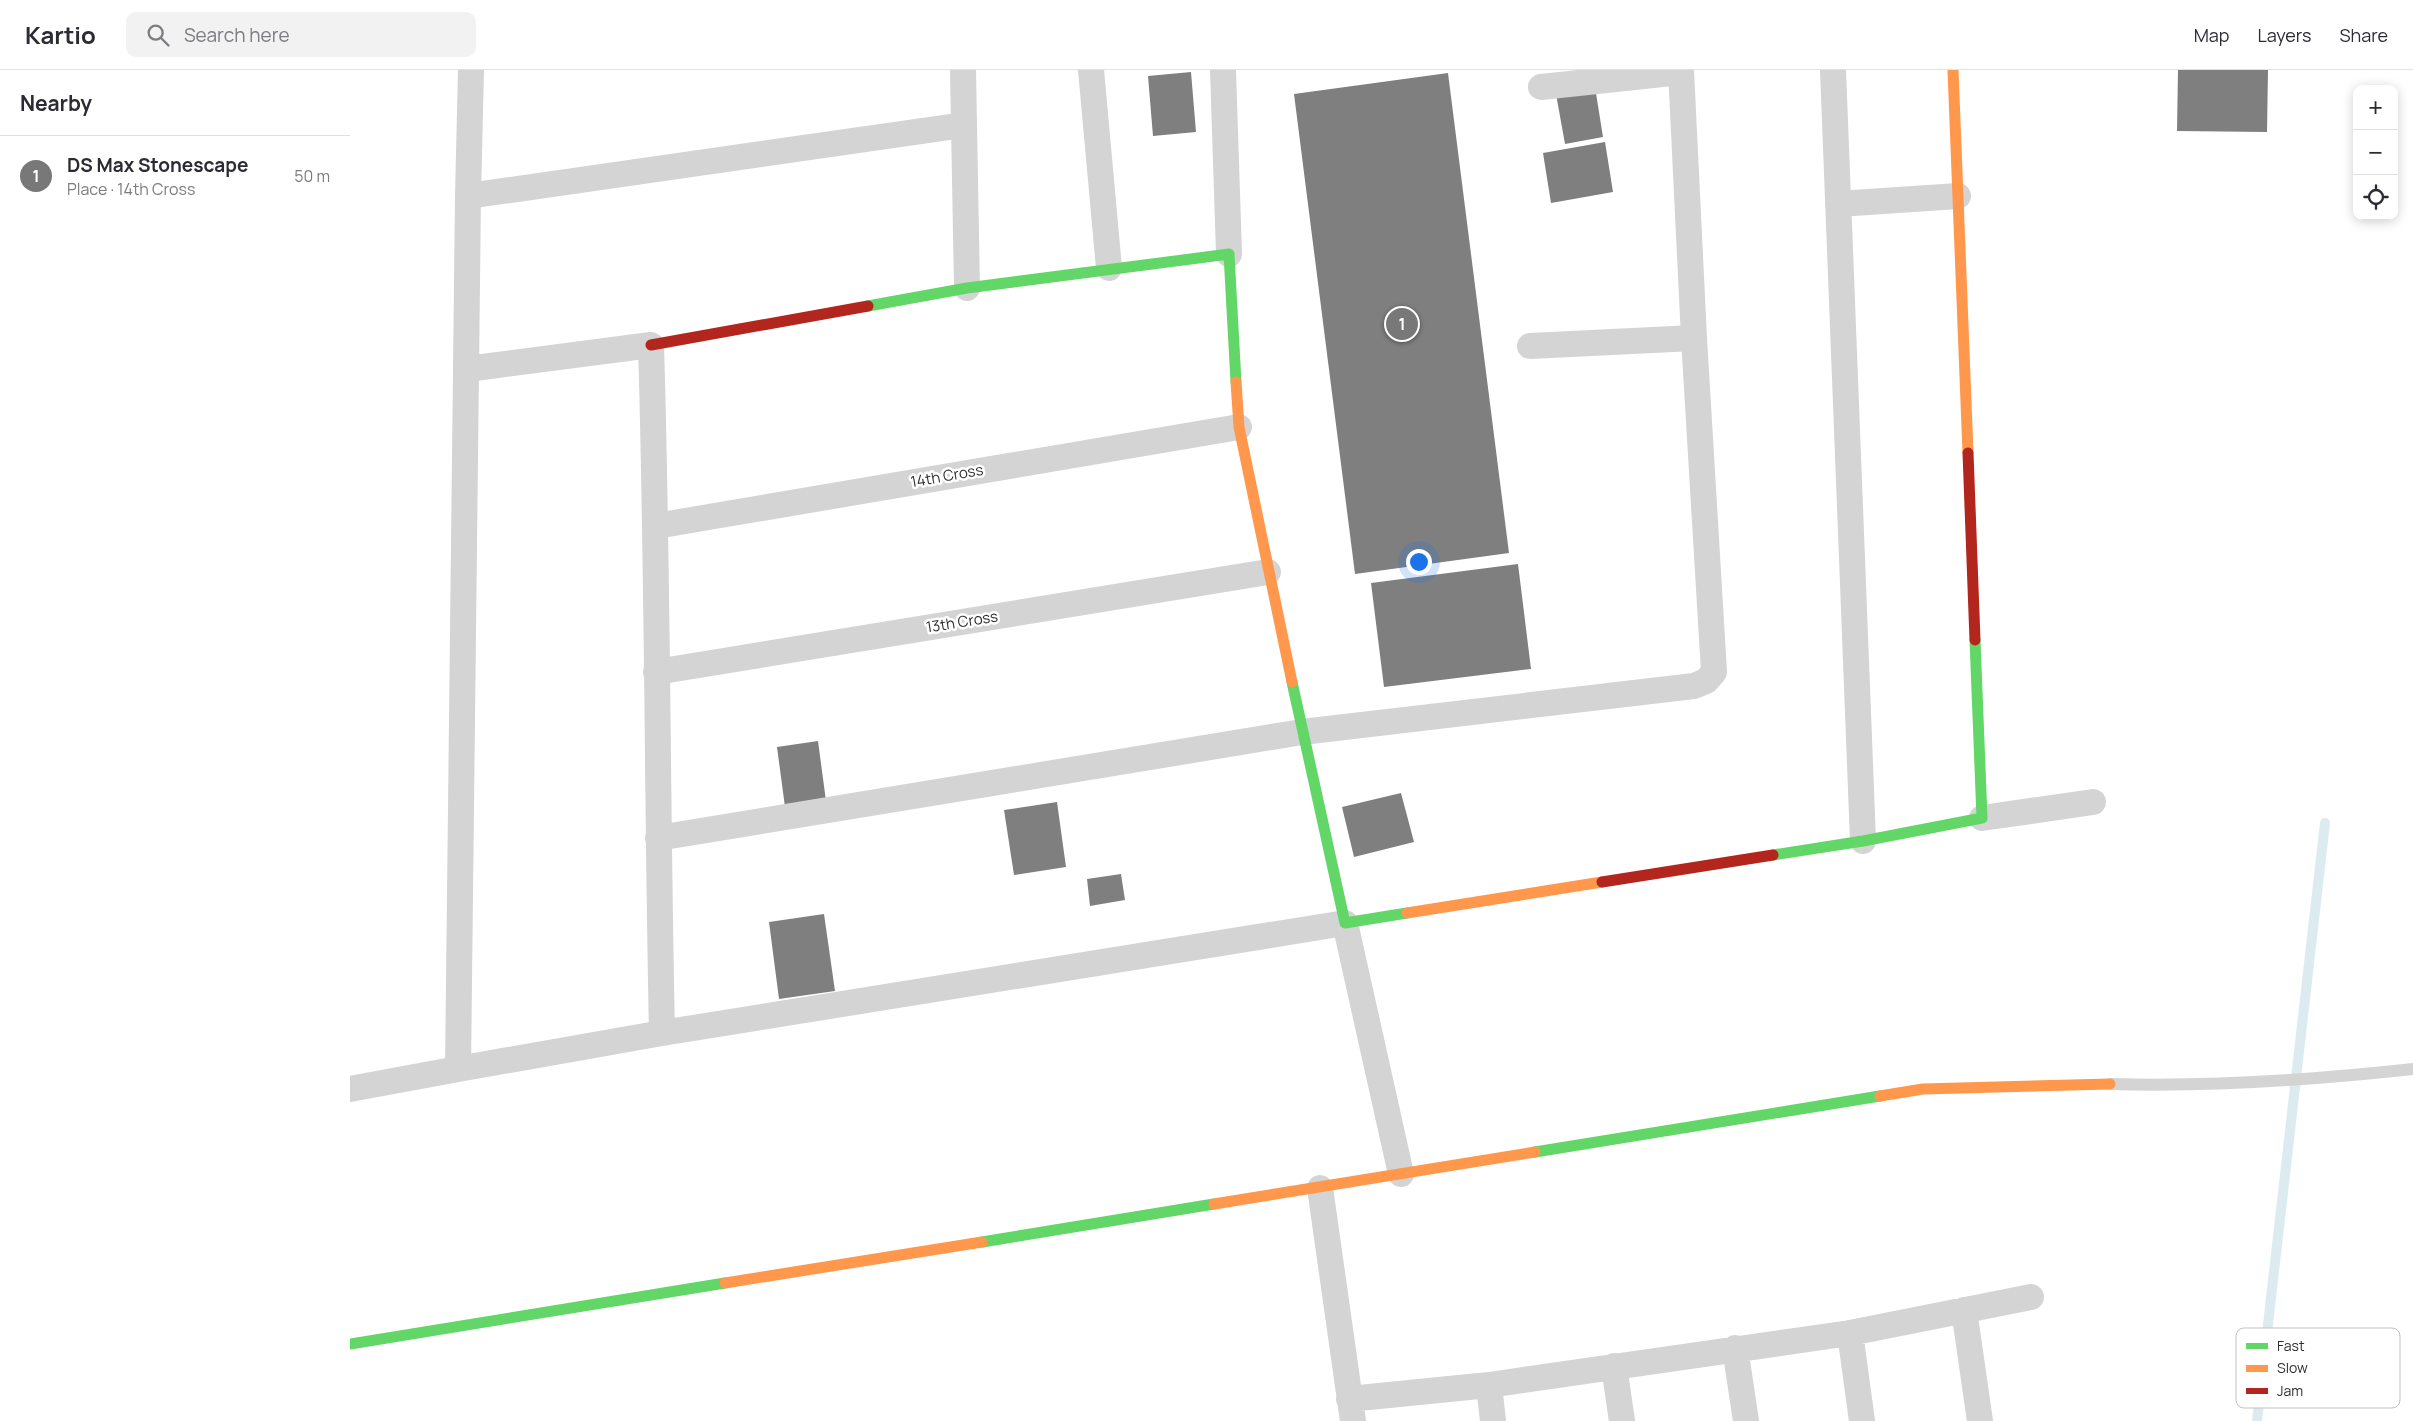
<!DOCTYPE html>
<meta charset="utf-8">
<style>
:root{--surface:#fff;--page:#f2f2f3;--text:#2b2b33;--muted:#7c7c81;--line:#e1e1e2;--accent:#787878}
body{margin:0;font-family:Manrope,sans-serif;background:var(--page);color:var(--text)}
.controls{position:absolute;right:15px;top:15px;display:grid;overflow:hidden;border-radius:10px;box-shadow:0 2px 12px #0003}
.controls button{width:45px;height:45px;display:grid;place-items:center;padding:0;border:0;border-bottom:1px solid var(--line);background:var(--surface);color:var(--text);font:25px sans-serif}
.you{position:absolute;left:1068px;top:491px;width:18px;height:18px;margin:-12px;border:4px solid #fff;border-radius:50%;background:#1a73e8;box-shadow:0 0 0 8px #1a73e833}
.badge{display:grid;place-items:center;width:32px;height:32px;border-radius:50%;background:var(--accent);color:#fff;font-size:16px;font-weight:700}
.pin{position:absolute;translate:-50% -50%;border:2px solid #fff;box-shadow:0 1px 5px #0006}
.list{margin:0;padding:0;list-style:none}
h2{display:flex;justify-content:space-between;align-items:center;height:65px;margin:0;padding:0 20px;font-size:21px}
h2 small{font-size:16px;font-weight:400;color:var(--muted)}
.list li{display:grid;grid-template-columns:32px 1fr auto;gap:15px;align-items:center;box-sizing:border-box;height:80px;padding:0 20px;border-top:1px solid var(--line)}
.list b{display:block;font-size:19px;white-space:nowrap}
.list p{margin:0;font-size:16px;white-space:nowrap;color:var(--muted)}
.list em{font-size:16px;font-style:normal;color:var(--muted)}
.icon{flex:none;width:28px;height:28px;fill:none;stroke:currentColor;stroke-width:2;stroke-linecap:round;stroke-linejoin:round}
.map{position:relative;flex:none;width:2063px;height:1351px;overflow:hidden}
header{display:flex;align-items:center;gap:30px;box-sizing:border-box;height:70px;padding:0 25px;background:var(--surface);border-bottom:1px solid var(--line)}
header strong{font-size:24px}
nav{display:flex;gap:28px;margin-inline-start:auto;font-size:18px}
.search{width:350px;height:45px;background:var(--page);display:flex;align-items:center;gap:12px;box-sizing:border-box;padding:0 18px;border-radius:10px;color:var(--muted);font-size:19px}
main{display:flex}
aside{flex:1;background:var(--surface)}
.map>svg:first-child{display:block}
</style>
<header>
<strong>Kartio</strong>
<div class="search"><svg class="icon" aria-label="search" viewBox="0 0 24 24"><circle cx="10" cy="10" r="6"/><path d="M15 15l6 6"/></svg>Search here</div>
<nav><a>Map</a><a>Layers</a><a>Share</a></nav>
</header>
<main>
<aside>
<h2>Nearby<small></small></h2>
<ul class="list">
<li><span class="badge">1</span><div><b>DS Max Stonescape</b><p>Place · 14th Cross</p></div><em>50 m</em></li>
</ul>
</aside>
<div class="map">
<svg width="2063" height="1351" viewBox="0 0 2063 1351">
<rect width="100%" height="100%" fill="#fff"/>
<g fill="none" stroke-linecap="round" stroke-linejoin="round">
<path stroke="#dbebf0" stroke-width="10" d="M 1907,1351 L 1975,753"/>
</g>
<path fill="#7f7f7f" d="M 1828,0 L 1918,0 L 1917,62 L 1827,61 Z
M 841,2 L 846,62 L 803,66 L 798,6 Z
M 1098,3 L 1159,483 L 1005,504 L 944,24 Z
M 1245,17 L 1253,67 L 1215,74 L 1206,24 Z
M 1255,72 L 1263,122 L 1201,133 L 1193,83 Z
M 1168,494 L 1181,599 L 1034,617 L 1021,513 Z
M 468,671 L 476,731 L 435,737 L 427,677 Z
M 1051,723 L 1064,772 L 1004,787 L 992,737 Z
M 707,732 L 716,797 L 664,805 L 654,740 Z
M 771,804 L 775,830 L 740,836 L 737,809 Z
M 474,844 L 485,921 L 429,929 L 419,852 Z"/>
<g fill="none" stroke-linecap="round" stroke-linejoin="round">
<path stroke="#d4d4d4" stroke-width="12" d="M 1760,1014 C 1860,1017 1963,1010 2063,999"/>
<path stroke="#d4d4d4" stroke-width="26" d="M 613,0 L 617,218
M 741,0 L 759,198
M 873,0 L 879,184
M 1483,0 L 1513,771
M 1191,17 L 1331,2
M 118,126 L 614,55
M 1488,134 L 1608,126
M 1180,276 L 1344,268
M 117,299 L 301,275 C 308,504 307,734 312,963
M 306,456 L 889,357
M 306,602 L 918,502
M 1632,748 L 1743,732
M 308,768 L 952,662 L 1344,616 L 1356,611 L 1364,602 L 1344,268 L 1331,0
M 108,999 L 312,963 L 995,853 L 1051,1104
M 0,1019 L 108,999 L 118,126 L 121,0
M 970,1118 L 1003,1351
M 1614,1240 L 1630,1351
M 1500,1263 L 1512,1351
M 1385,1278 L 1396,1351
M 1264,1296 L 1272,1351
M 1139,1315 L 1143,1351
M 999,1329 L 1139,1315 L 1500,1263 L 1681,1227"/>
<path stroke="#63d668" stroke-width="11" d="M 518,236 L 617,218 L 879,184 L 886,312
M 942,612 L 995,853 L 1057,843
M 1423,785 L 1513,771 L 1632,748 L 1625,570
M 1185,1082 L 1530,1026
M 632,1172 L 864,1134
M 0,1274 L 375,1213"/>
<path stroke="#ff974d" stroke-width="11" d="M 1603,0 L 1618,383
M 886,312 L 889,357 L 942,612
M 1057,843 L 1252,812
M 1530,1026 L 1573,1019 L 1760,1014
M 864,1134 L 1185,1082
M 375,1213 L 632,1172"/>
<path stroke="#b3261e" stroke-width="11" d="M 301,275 L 518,236
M 1618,383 L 1625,570
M 1252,812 L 1423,785"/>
</g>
<g text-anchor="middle" stroke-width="5" stroke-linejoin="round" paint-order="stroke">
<g font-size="15" fill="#2f2f2f" stroke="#fff">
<text transform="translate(597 406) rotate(-10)" y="5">14th Cross</text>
<text transform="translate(612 552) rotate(-9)" y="5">13th Cross</text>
</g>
</g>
<rect x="1886" y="1258" width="164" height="80" rx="8" fill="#fff" stroke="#c1c1c1" stroke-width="1"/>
<rect x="1896" y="1273" width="22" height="6" fill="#63d668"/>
<rect x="1896" y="1295" width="22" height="7" fill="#ff974d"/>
<rect x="1896" y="1318" width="22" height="6" fill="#b3261e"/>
<g font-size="14" fill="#2f2f2f">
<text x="1927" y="1281">Fast</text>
<text x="1927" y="1303">Slow</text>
<text x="1927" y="1326">Jam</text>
</g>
</svg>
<div class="controls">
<button>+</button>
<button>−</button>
<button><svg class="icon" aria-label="locate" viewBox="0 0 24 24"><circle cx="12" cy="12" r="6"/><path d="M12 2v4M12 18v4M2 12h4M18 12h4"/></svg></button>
</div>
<div class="you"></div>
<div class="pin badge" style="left:1052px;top:254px">1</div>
</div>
</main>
